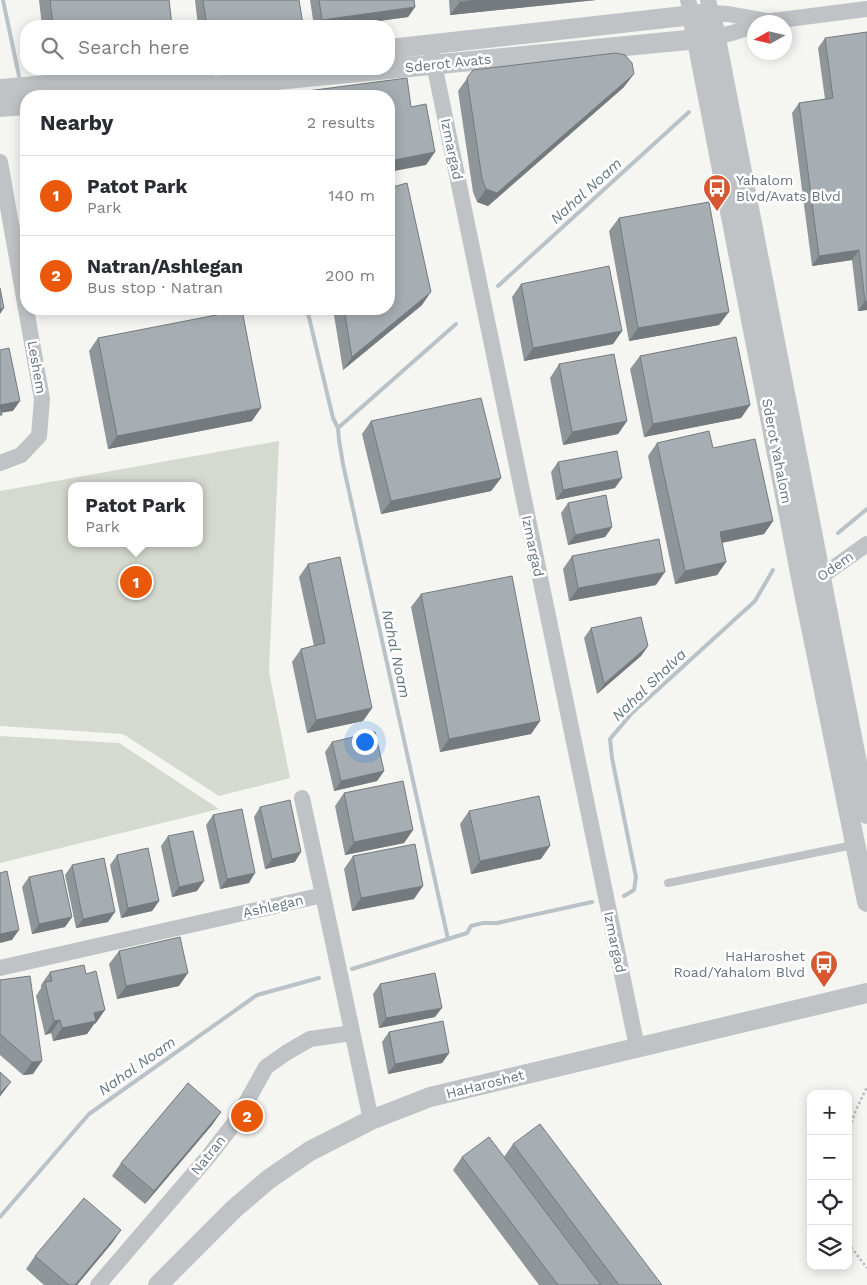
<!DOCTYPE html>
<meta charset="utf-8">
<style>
:root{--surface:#fff;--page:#f2f2f3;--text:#2b2b33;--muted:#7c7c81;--line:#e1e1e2;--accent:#ea580c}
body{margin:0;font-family:"Work Sans",sans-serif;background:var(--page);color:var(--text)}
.controls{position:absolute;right:15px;bottom:15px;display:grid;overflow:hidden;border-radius:10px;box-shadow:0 2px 12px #0003}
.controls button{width:45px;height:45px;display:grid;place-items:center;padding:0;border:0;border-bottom:1px solid var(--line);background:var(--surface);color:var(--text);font:25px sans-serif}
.compass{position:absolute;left:747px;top:15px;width:45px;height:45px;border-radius:50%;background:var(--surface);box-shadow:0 2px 12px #0003;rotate:262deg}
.you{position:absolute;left:364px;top:741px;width:18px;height:18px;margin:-12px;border:4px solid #fff;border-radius:50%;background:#1a73e8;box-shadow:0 0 0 8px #1a73e833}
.badge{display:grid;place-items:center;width:32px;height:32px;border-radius:50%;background:var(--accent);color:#fff;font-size:16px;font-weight:700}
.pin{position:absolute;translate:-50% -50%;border:2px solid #fff;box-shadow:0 1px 5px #0006}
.popup{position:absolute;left:68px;top:482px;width:135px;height:65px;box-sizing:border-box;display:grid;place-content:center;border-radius:10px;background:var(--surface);filter:drop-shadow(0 1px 4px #0005);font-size:16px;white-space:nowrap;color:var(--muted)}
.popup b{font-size:19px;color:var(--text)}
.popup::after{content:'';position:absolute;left:50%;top:100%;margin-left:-10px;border:10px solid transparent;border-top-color:var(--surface)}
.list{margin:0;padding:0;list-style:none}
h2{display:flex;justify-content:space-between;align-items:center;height:65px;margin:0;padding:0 20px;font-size:21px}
h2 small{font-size:16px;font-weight:400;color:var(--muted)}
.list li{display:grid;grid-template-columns:32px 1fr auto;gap:15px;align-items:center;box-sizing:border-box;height:80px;padding:0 20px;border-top:1px solid var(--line)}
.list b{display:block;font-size:19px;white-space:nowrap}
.list p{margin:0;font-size:16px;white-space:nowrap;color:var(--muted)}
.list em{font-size:16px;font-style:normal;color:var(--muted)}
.icon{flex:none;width:28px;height:28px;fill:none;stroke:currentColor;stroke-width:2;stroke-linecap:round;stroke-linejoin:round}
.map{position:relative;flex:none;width:867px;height:1285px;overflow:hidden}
.search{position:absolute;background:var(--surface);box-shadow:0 2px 12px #0003;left:20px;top:20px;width:375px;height:55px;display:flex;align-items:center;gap:12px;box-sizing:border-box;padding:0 18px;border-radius:20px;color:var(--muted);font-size:19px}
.panel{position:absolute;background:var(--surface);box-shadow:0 2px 12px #0003;left:20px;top:90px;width:375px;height:225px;border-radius:20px}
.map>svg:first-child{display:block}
</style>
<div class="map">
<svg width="867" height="1285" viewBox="0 0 867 1285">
<rect width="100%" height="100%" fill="#f5f5f2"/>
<path fill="#d5dad1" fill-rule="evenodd" d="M 279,441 L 269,672 L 290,778 L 219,796 L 123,734 L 0,726 L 0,491 ZM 72,486 L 200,486 L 200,543 L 72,543 Z
M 0,736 L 119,743 L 219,809 L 0,863 Z"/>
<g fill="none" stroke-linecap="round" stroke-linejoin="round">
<path stroke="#b8c2c7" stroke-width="4" d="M 3,0 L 19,76
M 498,286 L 689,112
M 307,309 L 333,418 L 338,428
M 838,533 L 867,509
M 624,896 L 634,890 L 636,877 L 612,758 L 610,739 L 632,713 L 755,601 L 773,570
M 448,939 L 467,933 L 471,926 L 483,923 L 497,923 L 592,902
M 352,969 L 448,939 L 343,464 L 339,440 L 338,428 L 456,324
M 0,1217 L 89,1114 L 257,995 L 319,978"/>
<path stroke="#b7babc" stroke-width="2.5" stroke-dasharray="2.5 2.5" stroke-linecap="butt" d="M 848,1132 L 856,1110 L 867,1087
M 848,1243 L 867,1268"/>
<path stroke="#bfc3c6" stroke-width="8" d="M 668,883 L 853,845"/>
<path stroke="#bfc3c6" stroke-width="16" d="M 688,0 L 692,15
M 708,0 L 711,13 L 728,14 L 767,21
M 764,22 L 867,9
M 715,37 L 732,33 L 754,26
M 432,54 L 637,1047
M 0,162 L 26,309
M 0,463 L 21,455 L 39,436 L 42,399 L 26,309
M 812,583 L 867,544
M 302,798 L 323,895
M 0,968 L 323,895 L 371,1120
M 98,1285 L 208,1157 L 236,1121 L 266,1067 L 286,1053 L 310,1039 L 352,1033"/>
<path stroke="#bfc3c6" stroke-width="20" d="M 692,15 L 803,588 L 867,902
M 389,49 L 711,13 L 867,814
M 0,89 L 116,79 L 207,69
M 111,96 L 708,38
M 0,107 L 26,105
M 158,1285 L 234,1209 L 269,1179 L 310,1151 L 371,1120 L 430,1097 L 867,993"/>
</g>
<path fill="#8f969a" d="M 39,0 L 169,0 L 172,26 L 42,26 Z
M 195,0 L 299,0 L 303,25 L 301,26 L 198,26 Z
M 310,0 L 414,0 L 415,7 L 408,17 L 342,26 L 314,26 Z
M 449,0 L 596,0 L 450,15 Z
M 867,32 L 867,310 L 858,311 L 852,260 L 812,266 L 792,113 L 799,103 L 825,99 L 818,48 L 825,38 Z
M 473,70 L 624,87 L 488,206 L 477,202 L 473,192 L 458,91 Z
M 619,218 L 719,325 L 629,341 L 609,231 Z
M 521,284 L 622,331 L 613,344 L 524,361 L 512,297 Z
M 422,305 L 343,370 L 333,309 L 389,309 Z
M 98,338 L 252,421 L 108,449 L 89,351 Z
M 640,356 L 750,405 L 741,418 L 644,437 L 630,369 Z
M 559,364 L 627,421 L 618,434 L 563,445 L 550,378 Z
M 371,421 L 501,478 L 491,491 L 381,514 L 362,434 Z
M 657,443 L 713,448 L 773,521 L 764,534 L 722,543 L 726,562 L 717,575 L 675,584 L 648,456 Z
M 558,462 L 615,488 L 556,500 L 551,472 Z
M 568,503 L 612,527 L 605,537 L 568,545 L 561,513 Z
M 572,556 L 656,585 L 569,601 L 563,569 Z
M 308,564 L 372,708 L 363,721 L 307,733 L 292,662 L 301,649 L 314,646 L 299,577 Z
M 421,594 L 540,721 L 531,734 L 440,752 L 411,607 Z
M 591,628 L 648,646 L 641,656 L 597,694 L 584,638 Z
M 332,742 L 384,771 L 377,781 L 334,791 L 325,752 Z
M 344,793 L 413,830 L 404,843 L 345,855 L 335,806 Z
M 260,807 L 295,862 L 265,869 L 254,817 Z
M 469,811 L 541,859 L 471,874 L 460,824 Z
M 213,815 L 249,883 L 220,889 L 206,825 Z
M 168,836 L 197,891 L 172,897 L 161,846 Z
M 117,855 L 159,901 L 152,911 L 121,918 L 110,865 Z
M 353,856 L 414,899 L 352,911 L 344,869 Z
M 72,865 L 108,922 L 76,928 L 65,875 Z
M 29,877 L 72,917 L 65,927 L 32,934 L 22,887 Z
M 119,951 L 179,986 L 117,999 L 109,964 Z
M 50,972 L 96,1023 L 94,1024 L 87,1034 L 53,1041 L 51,1033 L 45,1035 L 36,996 L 41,988 L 41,985 Z
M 30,976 L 33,1074 L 23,1075 L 0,1055 L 0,980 Z
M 380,984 L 435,1017 L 379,1028 L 373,994 Z
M 389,1032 L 449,1053 L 442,1063 L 388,1074 L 382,1042 Z
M 221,1112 L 212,1125 L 145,1204 L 112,1176 L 121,1163 Z
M 513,1144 L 662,1285 L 539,1285 L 453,1170 L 462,1157 L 504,1157 Z
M 121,1230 L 112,1243 L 77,1285 L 44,1285 L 26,1269 L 35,1256 Z"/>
<path fill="#747a7d" d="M 478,0 L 596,0 L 450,15 L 460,2 Z
M 415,7 L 408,17 L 342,26 L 318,26 L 322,20 Z
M 634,74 L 624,87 L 488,206 L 477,202 L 486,189 Z
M 435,152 L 426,165 L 389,172 L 389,161 Z
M 859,250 L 852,260 L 812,266 L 819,256 Z
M 431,292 L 422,305 L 343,370 L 352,357 Z
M 865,301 L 867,301 L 867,310 L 858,311 Z
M 4,308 L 0,314 L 0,309 Z
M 729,312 L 719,325 L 629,341 L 638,328 Z
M 622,331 L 613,344 L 524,361 L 533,348 Z
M 20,401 L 13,411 L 0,413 L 0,405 Z
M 750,405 L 741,418 L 644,437 L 653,424 Z
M 261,408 L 252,421 L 108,449 L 117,436 Z
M 627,421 L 618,434 L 563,445 L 572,432 Z
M 501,478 L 491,491 L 381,514 L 391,501 Z
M 622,478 L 615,488 L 556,500 L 563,490 Z
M 773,521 L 764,534 L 710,545 L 720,532 Z
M 612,527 L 605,537 L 568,545 L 575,535 Z
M 726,562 L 717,575 L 675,584 L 685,571 Z
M 665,572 L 656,585 L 569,601 L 578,588 Z
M 648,646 L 641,656 L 597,694 L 604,684 Z
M 372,708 L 363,721 L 307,733 L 316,720 Z
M 540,721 L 531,734 L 440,752 L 449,739 Z
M 384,771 L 377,781 L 334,791 L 341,781 Z
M 413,830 L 404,843 L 345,855 L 354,842 Z
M 550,846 L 541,859 L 471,874 L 480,861 Z
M 301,852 L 295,862 L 265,869 L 272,859 Z
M 255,873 L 249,883 L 220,889 L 227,879 Z
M 204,881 L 197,891 L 172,897 L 179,887 Z
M 423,886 L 414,899 L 352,911 L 361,898 Z
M 159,901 L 152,911 L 121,918 L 128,908 Z
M 115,912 L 108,922 L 76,928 L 83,919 Z
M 72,917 L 65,927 L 32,934 L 39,924 Z
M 19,930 L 12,940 L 0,943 L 0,934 Z
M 188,973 L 179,986 L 117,999 L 126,986 Z
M 442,1008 L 435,1017 L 379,1028 L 386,1018 Z
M 105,1010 L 96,1023 L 94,1024 L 87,1034 L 53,1041 L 62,1028 L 94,1013 Z
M 60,1020 L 51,1033 L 45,1035 L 54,1021 Z
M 449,1053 L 442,1063 L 388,1074 L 395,1064 Z
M 42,1061 L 33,1074 L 23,1075 L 32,1062 Z
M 11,1082 L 1,1095 L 0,1097 L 0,1093 Z
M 221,1112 L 212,1125 L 145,1204 L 154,1191 Z
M 121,1230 L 112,1243 L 77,1285 L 75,1285 Z"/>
<path fill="#a6aeb3" stroke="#747a7d" d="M 50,0 L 169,0 L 172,26 L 53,26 Z
M 203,0 L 299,0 L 303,25 L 292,26 L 207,26 Z
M 319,0 L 414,0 L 415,7 L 322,20 Z
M 459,0 L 478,0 L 460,2 Z
M 867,32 L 867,301 L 865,301 L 859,250 L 819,256 L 799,103 L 833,98 L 825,38 Z
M 616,53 L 625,55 L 632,63 L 634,74 L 497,193 L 486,189 L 482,179 L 467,78 L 473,70 Z
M 407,78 L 411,107 L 426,104 L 435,152 L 389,161 L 389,96 L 269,96 Z
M 407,183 L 431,292 L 352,357 L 344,309 L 389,309 L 389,188 Z
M 709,202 L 729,312 L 638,328 L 619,218 Z
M 609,266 L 622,331 L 533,348 L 521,284 Z
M 0,288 L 4,308 L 0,309 Z
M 242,310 L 261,408 L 117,436 L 98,338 Z
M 736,337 L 750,405 L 653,424 L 640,356 Z
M 9,348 L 20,401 L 0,405 L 0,350 Z
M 614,354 L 627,421 L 572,432 L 559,364 Z
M 481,398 L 501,478 L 391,501 L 371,421 Z
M 0,405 L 2,415 L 0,415 Z
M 709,431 L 713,448 L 755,439 L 773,521 L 720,532 L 726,562 L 685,571 L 657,443 Z
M 617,451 L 622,478 L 563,490 L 558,462 Z
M 606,495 L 612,527 L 575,535 L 568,503 Z
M 659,539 L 665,572 L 578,588 L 572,556 Z
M 340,557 L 372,708 L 316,720 L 301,649 L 325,643 L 308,564 Z
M 512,576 L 540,721 L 449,739 L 421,594 Z
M 641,617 L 648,646 L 604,684 L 591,628 Z
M 375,732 L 384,771 L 341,781 L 332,742 Z
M 403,781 L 413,830 L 354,842 L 344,793 Z
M 539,796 L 550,846 L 480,861 L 469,811 Z
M 290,800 L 301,852 L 272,859 L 260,807 Z
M 242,809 L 255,873 L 227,879 L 213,815 Z
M 193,831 L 204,881 L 179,887 L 168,836 Z
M 415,844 L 423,886 L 361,898 L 353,856 Z
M 148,848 L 159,901 L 128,908 L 117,855 Z
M 104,858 L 115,912 L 83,919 L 72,865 Z
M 62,870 L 72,917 L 39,924 L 29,877 Z
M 7,871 L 19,930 L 0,934 L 0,873 Z
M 180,937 L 188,973 L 126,986 L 119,951 Z
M 84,965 L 86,974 L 96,971 L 105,1010 L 94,1013 L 96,1021 L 62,1028 L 60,1020 L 54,1021 L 45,982 L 52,981 L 50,972 Z
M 435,973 L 442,1008 L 386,1018 L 380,984 Z
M 30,976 L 42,1061 L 32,1062 L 0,1034 L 0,980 Z
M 443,1021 L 449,1053 L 395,1064 L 389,1032 Z
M 0,1072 L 11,1082 L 0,1093 Z
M 188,1083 L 221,1112 L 154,1191 L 121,1163 Z
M 540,1124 L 662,1285 L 619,1285 L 513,1144 Z
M 489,1137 L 601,1285 L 558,1285 L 462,1157 Z
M 84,1198 L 121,1230 L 75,1285 L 69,1285 L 35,1256 Z"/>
<defs>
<g id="bus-pin" transform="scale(1.4375)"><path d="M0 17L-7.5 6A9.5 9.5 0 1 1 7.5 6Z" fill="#d75731" stroke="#fff"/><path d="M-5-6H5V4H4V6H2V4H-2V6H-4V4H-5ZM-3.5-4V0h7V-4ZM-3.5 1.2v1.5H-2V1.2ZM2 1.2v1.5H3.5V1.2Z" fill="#fff"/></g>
</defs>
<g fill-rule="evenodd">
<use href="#bus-pin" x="717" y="188"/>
<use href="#bus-pin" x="824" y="964"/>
</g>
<g text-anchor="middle" stroke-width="5" stroke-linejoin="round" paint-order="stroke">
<g font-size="14" fill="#667581" stroke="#fff">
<text transform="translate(448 63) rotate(-6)" y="5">Sderot Avats</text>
<text transform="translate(452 149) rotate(78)" y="5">Izmargad</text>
<text transform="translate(37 367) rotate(80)" y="5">Leshem</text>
<text transform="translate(777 451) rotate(79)" y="5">Sderot Yahalom</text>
<text transform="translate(533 546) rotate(78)" y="5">Izmargad</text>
<text transform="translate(835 566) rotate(-35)" y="5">Odem</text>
<text transform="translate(273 906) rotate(-13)" y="5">Ashlegan</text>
<text transform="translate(615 942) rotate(78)" y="5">Izmargad</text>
<text transform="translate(485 1084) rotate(-14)" y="5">HaHaroshet</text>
<text transform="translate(208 1155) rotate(-51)" y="5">Natran</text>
</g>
<g font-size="14" fill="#667581" stroke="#fff" text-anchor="start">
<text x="736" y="185">Yahalom<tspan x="736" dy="16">Blvd/Avats Blvd</tspan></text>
<text x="805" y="961" text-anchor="end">HaHaroshet<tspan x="805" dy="16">Road/Yahalom Blvd</tspan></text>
</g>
<g font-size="15" font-style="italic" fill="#62777e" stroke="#fff">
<text transform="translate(586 191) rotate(-42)" y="5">Nahal Noam</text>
<text transform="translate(396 654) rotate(78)" y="5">Nahal Noam</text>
<text transform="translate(649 685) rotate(-44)" y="5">Nahal Shalva</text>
<text transform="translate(137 1066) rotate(-35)" y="5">Nahal Noam</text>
</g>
</g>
</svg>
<div class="controls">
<button>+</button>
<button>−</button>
<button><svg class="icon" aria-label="locate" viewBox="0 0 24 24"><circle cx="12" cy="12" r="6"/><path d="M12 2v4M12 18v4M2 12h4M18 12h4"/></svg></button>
<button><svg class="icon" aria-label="layers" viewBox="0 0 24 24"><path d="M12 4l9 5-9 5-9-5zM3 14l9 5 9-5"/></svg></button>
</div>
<svg class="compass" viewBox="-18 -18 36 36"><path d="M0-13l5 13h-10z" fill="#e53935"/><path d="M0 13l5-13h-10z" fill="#7c7c81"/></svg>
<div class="you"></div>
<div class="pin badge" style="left:136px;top:582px">1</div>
<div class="popup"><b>Patot Park</b>Park</div>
<div class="pin badge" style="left:247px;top:1116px">2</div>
<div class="search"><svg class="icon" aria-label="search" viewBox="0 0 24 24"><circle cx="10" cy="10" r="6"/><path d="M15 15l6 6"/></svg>Search here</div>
<section class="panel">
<h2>Nearby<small>2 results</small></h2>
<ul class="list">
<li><span class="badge">1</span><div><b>Patot Park</b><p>Park</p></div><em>140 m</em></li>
<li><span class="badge">2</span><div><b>Natran/Ashlegan</b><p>Bus stop · Natran</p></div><em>200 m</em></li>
</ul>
</section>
</div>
